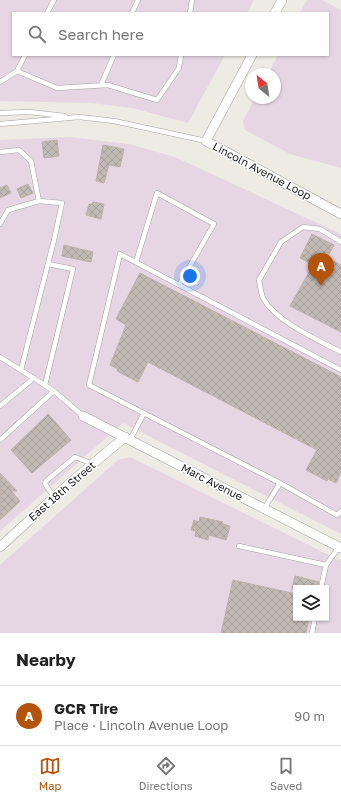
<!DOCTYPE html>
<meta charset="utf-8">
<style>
:root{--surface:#fff;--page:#f6f6f6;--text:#222;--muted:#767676;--line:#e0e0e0;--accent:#b45309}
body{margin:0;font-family:"Golos Text",sans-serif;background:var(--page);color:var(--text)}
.controls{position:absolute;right:12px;bottom:12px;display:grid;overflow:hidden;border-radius:0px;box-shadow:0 1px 3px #0004}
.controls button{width:36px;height:36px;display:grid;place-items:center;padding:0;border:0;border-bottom:1px solid var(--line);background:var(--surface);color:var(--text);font:20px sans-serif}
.compass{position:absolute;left:245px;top:68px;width:36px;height:36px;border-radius:50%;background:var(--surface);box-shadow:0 1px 3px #0004;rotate:330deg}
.you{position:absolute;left:190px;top:276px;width:14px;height:14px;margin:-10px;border:3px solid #fff;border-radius:50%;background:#1a73e8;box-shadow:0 0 0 6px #1a73e833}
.badge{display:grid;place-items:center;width:26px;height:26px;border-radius:50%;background:var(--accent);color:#fff;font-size:13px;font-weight:700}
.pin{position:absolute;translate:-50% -33px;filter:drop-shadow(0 1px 2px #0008)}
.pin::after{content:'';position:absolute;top:21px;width:14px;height:12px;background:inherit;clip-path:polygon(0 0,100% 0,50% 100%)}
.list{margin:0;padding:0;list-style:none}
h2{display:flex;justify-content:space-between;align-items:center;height:52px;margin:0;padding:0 16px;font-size:17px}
h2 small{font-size:13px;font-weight:400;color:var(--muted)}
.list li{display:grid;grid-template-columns:26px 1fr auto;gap:12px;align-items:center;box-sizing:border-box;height:60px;padding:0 16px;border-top:1px solid var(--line)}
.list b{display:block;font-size:15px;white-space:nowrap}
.list p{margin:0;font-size:13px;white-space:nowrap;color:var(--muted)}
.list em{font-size:13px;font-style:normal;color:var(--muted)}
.icon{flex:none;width:22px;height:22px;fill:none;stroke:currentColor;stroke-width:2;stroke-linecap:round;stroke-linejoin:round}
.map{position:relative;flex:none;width:341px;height:633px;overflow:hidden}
.search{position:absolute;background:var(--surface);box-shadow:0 1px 3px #0004;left:12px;right:12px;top:12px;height:44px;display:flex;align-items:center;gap:10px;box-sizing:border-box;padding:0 14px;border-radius:0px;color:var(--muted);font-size:15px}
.sheet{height:112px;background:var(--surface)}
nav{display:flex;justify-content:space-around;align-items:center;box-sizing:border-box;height:56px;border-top:1px solid var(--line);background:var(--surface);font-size:11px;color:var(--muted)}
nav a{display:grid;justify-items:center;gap:2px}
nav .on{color:var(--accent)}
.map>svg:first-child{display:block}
</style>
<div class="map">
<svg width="341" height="633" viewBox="0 0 341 633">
<defs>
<pattern id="building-cross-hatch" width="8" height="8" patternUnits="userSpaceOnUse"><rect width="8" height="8" fill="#c2b9b4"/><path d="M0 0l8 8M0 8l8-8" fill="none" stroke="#a69f9a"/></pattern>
</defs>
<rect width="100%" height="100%" fill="#eeeae4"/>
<path fill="#e6d6e4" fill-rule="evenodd" d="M 0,0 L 254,0 L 247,13 L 13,13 L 13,55 L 225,55 L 188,123 L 132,108 L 92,103 L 0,101 Z
M 307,0 L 322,0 L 341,10 L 341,168 L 290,154 L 245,130 L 243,121 L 255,98 L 275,98 L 275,74 L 268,74 L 278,55 L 328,55 L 328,13 L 300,13 Z
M 69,137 L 129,144 L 175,157 L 341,234 L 341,534 L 123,423 L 0,531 L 0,140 Z
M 130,457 L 341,561 L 341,633 L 0,633 L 0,565 L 118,460 ZM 296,588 L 326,588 L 326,618 L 296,618 Z"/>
<path fill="url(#building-cross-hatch)" stroke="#beb0a7" d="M 57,140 L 59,156 L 44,158 L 42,142 Z
M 103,145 L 124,149 L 120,167 L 109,165 L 104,183 L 96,181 Z
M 28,184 L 33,193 L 21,198 L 17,189 Z
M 7,185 L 11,193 L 0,198 L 0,188 Z
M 93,202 L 104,204 L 101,219 L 86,215 L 89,204 L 92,204 Z
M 312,234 L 334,245 L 327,258 L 341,265 L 341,332 L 290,306 L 313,265 L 300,258 Z
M 64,245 L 93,252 L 91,262 L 62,256 Z
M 140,273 L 341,377 L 341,472 L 336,483 L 328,479 L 327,481 L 306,470 L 317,450 L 148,362 L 138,382 L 117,371 L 118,369 L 110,365 L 126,325 L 116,319 Z
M 48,414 L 71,440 L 32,473 L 11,450 Z
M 0,473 L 17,491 L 11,491 L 20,501 L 0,520 Z
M 200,517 L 223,522 L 222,524 L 230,526 L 226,540 L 209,535 L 208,540 L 195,536 L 196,531 L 191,530 L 194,520 L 199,522 Z
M 295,576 L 319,582 L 317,588 L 292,588 Z
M 233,580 L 296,594 L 296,618 L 309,618 L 306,633 L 221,633 Z"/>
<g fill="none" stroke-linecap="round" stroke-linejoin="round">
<g stroke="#a1a1a1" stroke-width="5.5">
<path id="service" d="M 47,13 L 54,0
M 132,13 L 138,0
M 190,13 L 192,0
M 25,55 L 17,71 L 57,88 L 108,85 L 157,100 L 179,68 L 181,55
M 0,82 L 17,71
M 101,85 L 114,55
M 0,113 L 29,112 L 65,116
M 0,124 L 79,117 L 114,121 L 206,141
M 0,152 L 19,150 L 31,161 L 39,201
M 0,224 L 8,210 L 39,201 L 62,203 L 54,240 L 21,370
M 341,242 L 320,229 L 303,227 L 281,242 L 259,280 C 260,286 261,293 263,298 C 276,322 318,340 341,352
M 136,262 L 157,193 L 214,224 L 179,285
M 0,357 L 54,391 L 83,416
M 341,370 L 120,254 L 89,385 L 280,483 L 337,515 L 341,511
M 45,385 L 73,269 L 48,264
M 0,406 L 34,378
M 0,440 L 54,391
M 130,440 L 144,413
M 54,497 L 45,484 L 46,481 L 75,457 L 93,464
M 264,509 L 280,483
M 239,546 L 326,565 L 339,547
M 321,588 L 326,565
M 312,633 L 315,618"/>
</g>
<g stroke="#a1a1a1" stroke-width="10">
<path id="minor" d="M 275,13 L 282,0
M 252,55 L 206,141 L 341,214
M 83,416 L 341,548
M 0,547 L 70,483 L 125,437"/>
</g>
<use href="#service" stroke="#fff" stroke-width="4.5"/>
<use href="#minor" stroke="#fff" stroke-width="9"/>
</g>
<g text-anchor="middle" stroke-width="3" stroke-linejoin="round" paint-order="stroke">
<g font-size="11" fill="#1d1d1d" stroke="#fff">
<text transform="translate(262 171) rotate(28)" y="4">Lincoln Avenue Loop</text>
<text transform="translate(212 482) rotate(27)" y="4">Marc Avenue</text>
<text transform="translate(62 491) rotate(-41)" y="4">East 18th Street</text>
</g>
</g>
</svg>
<div class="controls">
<button><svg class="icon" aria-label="layers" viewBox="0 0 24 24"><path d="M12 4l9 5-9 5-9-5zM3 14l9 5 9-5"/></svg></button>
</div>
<svg class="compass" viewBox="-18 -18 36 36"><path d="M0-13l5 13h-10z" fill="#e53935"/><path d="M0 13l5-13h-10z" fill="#767676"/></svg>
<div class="you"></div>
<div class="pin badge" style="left:321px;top:286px">A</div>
<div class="search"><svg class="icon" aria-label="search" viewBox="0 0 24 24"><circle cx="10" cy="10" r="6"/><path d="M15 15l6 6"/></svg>Search here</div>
</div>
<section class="sheet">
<h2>Nearby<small></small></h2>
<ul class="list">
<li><span class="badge">A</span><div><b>GCR Tire</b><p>Place · Lincoln Avenue Loop</p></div><em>90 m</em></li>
</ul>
</section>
<nav>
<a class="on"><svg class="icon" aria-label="map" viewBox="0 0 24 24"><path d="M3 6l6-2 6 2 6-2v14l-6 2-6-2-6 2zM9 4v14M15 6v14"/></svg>Map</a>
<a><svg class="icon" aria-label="directions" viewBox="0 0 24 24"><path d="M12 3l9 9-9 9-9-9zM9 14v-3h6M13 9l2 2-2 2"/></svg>Directions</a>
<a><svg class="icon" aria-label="saved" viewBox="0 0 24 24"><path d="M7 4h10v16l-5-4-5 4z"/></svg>Saved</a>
</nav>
